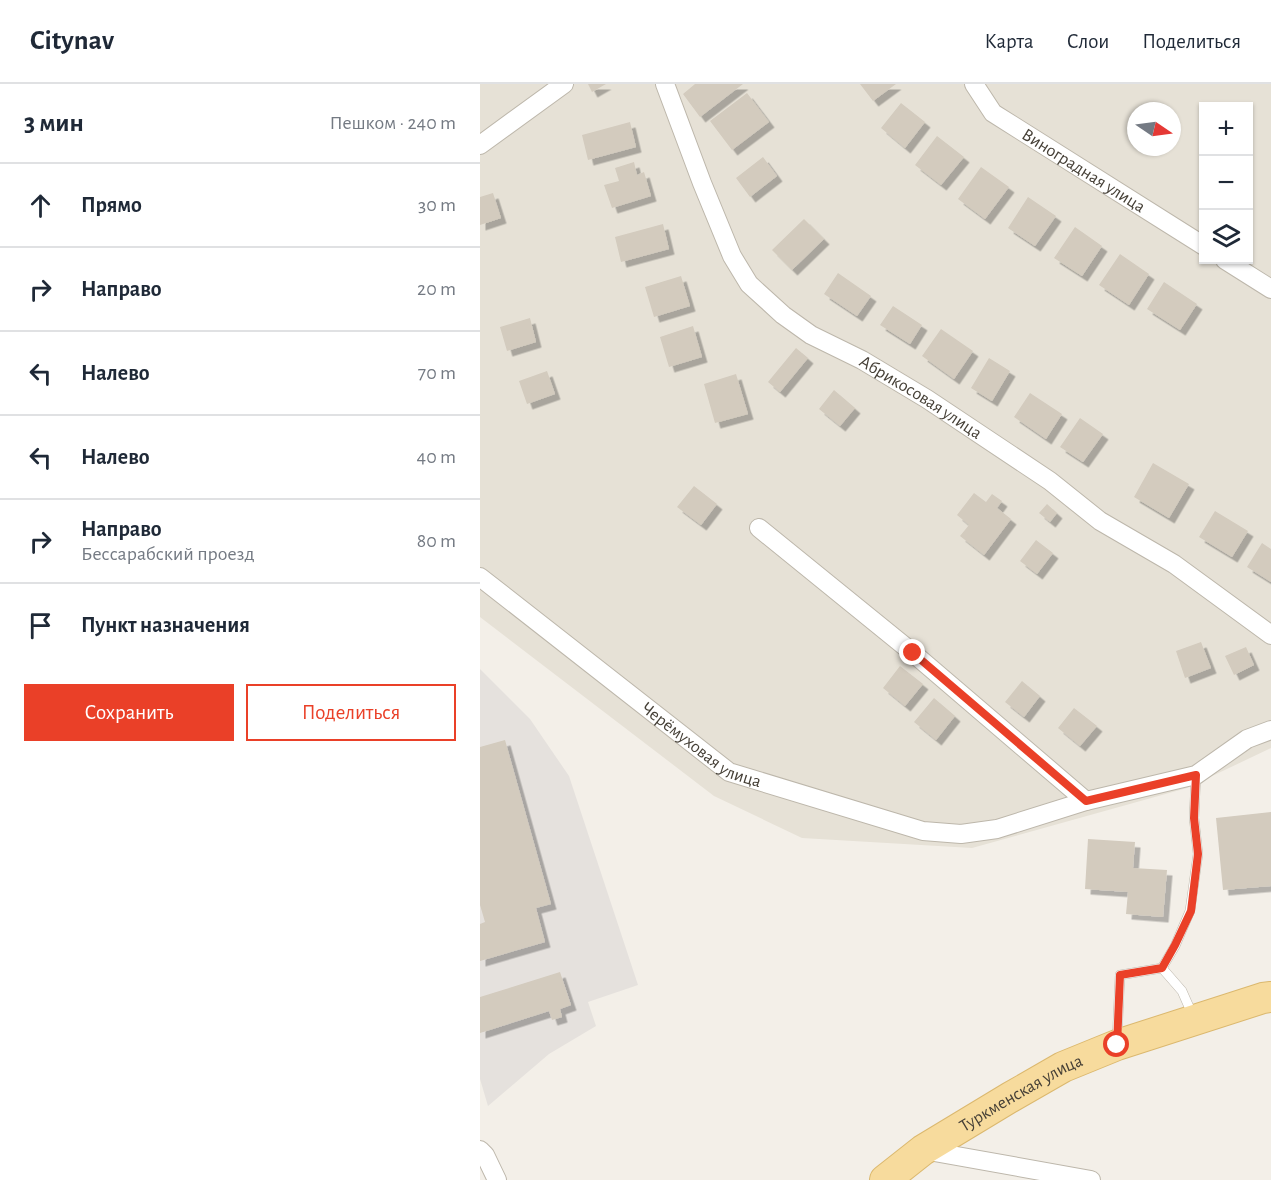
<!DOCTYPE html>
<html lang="ru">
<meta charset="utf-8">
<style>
:root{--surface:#fff;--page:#f6f6f7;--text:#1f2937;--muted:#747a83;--line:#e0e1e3;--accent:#ea4028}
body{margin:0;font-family:"Alegreya Sans",sans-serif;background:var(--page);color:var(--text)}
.controls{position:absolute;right:18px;top:18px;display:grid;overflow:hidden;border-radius:0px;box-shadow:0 2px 4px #0004}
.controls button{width:54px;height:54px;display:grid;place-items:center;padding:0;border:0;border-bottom:2px solid var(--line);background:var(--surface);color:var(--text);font:30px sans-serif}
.compass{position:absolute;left:647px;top:18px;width:54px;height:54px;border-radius:50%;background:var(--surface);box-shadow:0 2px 4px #0004;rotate:103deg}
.stop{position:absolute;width:18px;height:18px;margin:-14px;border:4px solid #ea4028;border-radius:50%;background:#fff}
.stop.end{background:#ea4028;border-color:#fff;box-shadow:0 2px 6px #0008}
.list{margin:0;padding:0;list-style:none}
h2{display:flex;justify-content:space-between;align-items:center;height:78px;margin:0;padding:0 24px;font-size:26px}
h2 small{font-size:20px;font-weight:400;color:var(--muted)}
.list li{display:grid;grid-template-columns:39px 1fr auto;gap:18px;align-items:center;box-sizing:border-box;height:84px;padding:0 24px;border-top:2px solid var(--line)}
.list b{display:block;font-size:22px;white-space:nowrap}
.list p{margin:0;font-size:20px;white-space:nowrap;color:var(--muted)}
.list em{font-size:20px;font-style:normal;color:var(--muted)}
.actions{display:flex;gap:12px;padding:18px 24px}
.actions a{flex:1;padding:14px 0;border:2px solid var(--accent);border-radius:0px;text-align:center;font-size:21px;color:var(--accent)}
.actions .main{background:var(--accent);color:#fff}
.icon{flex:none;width:33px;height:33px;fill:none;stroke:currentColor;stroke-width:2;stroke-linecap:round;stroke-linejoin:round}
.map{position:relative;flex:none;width:791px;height:1096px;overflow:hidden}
header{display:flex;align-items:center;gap:36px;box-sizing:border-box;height:84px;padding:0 30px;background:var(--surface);border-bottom:2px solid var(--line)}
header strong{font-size:28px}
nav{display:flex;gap:33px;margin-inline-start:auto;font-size:21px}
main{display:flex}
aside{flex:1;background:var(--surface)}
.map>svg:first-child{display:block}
</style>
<header>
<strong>Citynav</strong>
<nav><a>Карта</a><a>Слои</a><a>Поделиться</a></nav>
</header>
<main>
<aside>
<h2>3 мин<small>Пешком · 240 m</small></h2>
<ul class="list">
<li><svg class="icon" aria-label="ahead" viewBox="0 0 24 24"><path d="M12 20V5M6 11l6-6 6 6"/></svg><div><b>Прямо</b></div><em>30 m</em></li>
<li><svg class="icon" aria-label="right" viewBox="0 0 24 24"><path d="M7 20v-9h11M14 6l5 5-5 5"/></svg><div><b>Направо</b></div><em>20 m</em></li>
<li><svg class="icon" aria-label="left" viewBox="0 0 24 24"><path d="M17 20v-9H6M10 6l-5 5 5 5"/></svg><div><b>Налево</b></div><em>70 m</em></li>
<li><svg class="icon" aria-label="left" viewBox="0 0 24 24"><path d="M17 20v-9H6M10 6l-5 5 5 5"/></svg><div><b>Налево</b></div><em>40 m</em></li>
<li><svg class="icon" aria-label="right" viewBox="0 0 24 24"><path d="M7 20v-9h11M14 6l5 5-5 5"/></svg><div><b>Направо</b><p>Бессарабский проезд</p></div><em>80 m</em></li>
<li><svg class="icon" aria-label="arrive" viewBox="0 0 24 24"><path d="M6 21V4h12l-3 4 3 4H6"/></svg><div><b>Пункт назначения</b></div></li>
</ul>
<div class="actions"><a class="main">Сохранить</a><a>Поделиться</a></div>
</aside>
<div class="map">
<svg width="791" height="1096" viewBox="0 0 791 1096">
<defs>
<filter id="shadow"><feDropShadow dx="5.5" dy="5.5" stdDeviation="0" flood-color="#0004"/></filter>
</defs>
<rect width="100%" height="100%" fill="#f3efe8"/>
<path fill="#e6e1d6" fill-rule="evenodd" d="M 0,0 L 791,0 L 791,664 L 707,704 L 492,764 L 322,754 L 234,712 L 0,533 ZM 724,22 L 768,22 L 768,176 L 724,176 ZM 656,27 L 692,27 L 692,63 L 656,63 Z"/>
<path fill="#e5e1dd" d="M 0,585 L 50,635 L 89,692 L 158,901 L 108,918 L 116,942 L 69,970 L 8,1022 L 0,995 Z"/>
<path fill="#d3cbbe" filter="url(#shadow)" d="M 108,0 L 126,0 L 112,8 Z
M 215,0 L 263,0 L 220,33 L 203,10 Z
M 380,0 L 416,0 L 393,17 Z
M 267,9 L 289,38 L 252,66 L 230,37 Z
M 421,19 L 445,38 L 425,64 L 401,44 Z
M 150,38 L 156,63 L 108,76 L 102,51 Z
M 457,52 L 484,73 L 461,101 L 435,81 Z
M 283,73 L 297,92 L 270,113 L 256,94 Z
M 154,78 L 157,91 L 164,88 L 171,112 L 132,124 L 124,101 L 139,97 L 135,84 Z
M 501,83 L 529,103 L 505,135 L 478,115 Z
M 13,109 L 21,134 L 0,141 L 0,113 Z
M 548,113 L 576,132 L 555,162 L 528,144 Z
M 324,135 L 344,155 L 312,186 L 292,166 Z
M 183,140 L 189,165 L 141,178 L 135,153 Z
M 595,143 L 622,162 L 602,192 L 574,174 Z
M 640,170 L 669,190 L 649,221 L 619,201 Z
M 358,189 L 391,212 L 377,232 L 344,210 Z
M 201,192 L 210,222 L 174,233 L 165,203 Z
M 684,198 L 717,220 L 700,246 L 667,225 Z
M 413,222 L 442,241 L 430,260 L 400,241 Z
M 50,234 L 56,258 L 27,267 L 20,243 Z
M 213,242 L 222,273 L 189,283 L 180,253 Z
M 461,245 L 493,267 L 474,295 L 442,272 Z
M 316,264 L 328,274 L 300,308 L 288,298 Z
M 509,274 L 530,287 L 512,317 L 491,304 Z
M 67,287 L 75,310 L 47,320 L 39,297 Z
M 256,290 L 268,330 L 235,339 L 224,300 Z
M 354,306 L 375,324 L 360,342 L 339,325 Z
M 550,309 L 582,330 L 566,355 L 534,333 Z
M 600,334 L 623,350 L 603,378 L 580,363 Z
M 673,379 L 709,400 L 689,434 L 654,413 Z
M 214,402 L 237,420 L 221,441 L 197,423 Z
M 494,409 L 506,418 L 512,410 L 522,417 L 517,424 L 531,435 L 504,471 L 480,452 L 489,441 L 477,431 Z
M 567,420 L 577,429 L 570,438 L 559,429 Z
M 735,427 L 768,447 L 752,473 L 719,453 Z
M 556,456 L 573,469 L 557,490 L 540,477 Z
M 782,459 L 791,465 L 791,498 L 767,483 Z
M 721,558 L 731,584 L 705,594 L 696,567 Z
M 766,563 L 774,581 L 754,591 L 745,572 Z
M 420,582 L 443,600 L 425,622 L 403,604 Z
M 542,597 L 560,612 L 544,633 L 525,618 Z
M 454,614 L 475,632 L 456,656 L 434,638 Z
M 594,624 L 617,642 L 600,662 L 578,644 Z
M 25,656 L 71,820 L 56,824 L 65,858 L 0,877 L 0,840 L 5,838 L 0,821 L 0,663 Z
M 791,728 L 791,802 L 743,806 L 736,734 Z
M 608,755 L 655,758 L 653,784 L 687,786 L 683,833 L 646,830 L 648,808 L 605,805 Z
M 80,888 L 91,921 L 80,925 L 82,933 L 72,936 L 69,927 L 0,949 L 0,913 Z"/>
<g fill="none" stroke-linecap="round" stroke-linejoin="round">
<g stroke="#bdb7ab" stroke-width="10">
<path id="service" d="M 682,884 L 695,862 L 710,827 L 718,770 L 714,734 L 716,691
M 637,957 L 640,891 L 682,884 L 702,907 L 713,932"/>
</g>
<g stroke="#bdb7ab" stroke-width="20">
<g id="minor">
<path id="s1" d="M 185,0 L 222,99 L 252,172 L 269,200 L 303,231 L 331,251 L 382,276 L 447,315 L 570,397 L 620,437 L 694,480 L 791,551"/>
<path id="s2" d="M 494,0 L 513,29 L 724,162"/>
<path d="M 0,61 L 84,0"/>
<path d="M 745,176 L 791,205"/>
<path d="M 279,444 L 433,569 L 606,717"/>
<path id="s3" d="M 0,493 L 249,688 L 443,747 L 481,750 L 517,745 L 606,717 L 716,691 L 767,655 L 791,646"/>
<path d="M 0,1066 L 5,1071 L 17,1096"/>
<path d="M 443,1066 L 611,1096"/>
</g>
</g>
<g stroke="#dbb86e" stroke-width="32">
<g id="primary">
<path id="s4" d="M 405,1096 L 443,1066 L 529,1014 L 583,983 L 637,961 L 783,914 L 791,913"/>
</g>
</g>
<use href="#service" stroke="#fff" stroke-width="9"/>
<use href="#minor" stroke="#fff" stroke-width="18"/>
<use href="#primary" stroke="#f7db9d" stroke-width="30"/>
</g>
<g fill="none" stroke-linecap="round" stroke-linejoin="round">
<path stroke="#ea4028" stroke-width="8" d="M 433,569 L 606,717 L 716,691 L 714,734 L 718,770 L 711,827 L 695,861 L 682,884 L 640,891 L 637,961"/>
</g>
<g text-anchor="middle" stroke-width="6" stroke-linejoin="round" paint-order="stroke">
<g font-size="18" fill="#464037" stroke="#fff">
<text dy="6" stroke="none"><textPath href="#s2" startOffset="142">Виноградная улица</textPath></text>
<text dy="6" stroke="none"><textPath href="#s1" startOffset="424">Абрикосовая улица</textPath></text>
<text dy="6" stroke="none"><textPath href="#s3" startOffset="279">Черёмуховая улица</textPath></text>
<text dy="6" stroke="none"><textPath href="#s4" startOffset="162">Туркменская улица</textPath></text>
</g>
</g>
</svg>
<div class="controls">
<button>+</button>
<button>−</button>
<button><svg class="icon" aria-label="layers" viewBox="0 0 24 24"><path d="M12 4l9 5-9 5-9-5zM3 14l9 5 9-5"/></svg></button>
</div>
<svg class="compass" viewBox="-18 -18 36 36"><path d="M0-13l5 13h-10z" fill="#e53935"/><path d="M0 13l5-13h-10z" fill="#747a83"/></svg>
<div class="stop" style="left:637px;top:961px"></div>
<div class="stop end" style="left:433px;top:569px"></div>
</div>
</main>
